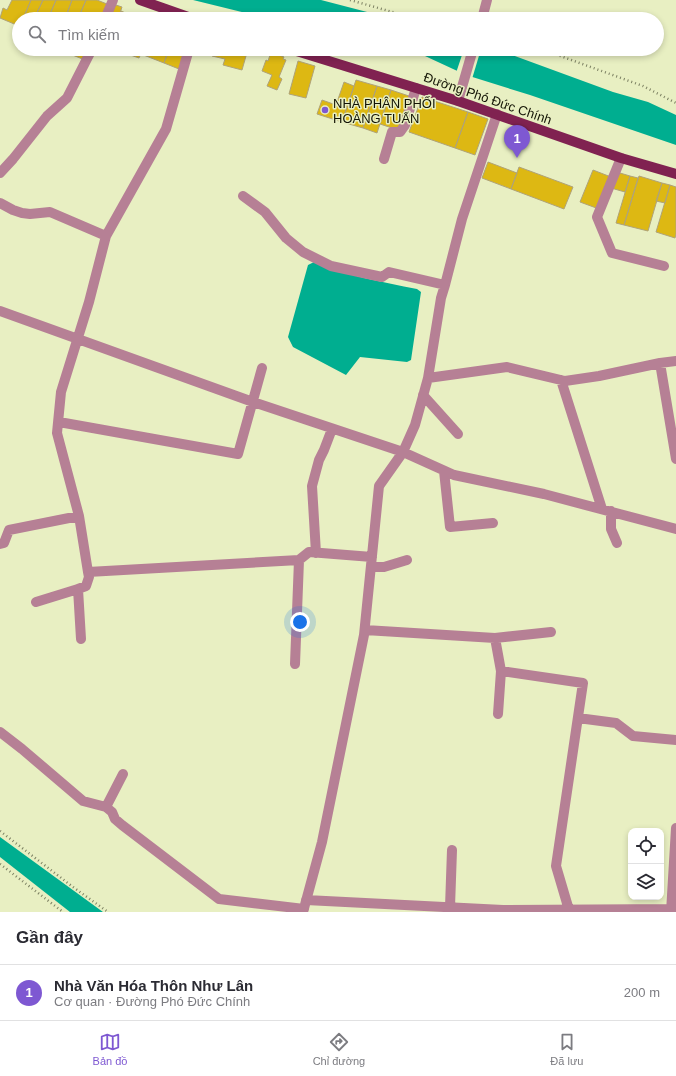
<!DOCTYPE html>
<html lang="vi">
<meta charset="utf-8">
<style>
:root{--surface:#fff;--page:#f2f2f3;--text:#2b2b33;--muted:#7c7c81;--line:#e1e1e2;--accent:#7e58d2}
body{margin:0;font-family:Arial,sans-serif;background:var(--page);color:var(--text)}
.controls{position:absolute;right:12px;bottom:12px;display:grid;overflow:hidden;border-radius:8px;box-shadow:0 2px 6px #0003}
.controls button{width:36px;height:36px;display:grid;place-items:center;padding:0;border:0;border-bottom:1px solid var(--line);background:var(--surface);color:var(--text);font:20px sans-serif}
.you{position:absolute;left:300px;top:622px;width:14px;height:14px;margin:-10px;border:3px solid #fff;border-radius:50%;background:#1a73e8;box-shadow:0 0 0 6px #1a73e833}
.badge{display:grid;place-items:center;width:26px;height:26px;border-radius:50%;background:var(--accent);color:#fff;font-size:13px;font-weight:700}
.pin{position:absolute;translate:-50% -33px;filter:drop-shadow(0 1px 2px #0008)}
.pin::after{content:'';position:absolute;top:21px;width:14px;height:12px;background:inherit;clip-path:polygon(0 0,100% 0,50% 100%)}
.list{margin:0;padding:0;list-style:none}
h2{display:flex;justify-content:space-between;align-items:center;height:52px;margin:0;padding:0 16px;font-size:17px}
h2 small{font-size:13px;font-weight:400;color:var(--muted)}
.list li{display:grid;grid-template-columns:26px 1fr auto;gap:12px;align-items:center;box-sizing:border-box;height:56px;padding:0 16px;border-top:1px solid var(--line)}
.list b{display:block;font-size:15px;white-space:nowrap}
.list p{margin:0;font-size:13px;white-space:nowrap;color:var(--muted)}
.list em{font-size:13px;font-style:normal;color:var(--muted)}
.icon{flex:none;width:22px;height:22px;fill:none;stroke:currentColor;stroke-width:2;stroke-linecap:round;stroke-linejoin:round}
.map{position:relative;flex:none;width:676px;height:912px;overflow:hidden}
.search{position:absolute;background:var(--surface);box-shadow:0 2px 6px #0003;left:12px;right:12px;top:12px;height:44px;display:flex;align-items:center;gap:10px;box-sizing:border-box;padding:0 14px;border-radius:22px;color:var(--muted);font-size:15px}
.sheet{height:108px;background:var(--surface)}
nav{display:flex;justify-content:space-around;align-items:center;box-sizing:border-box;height:56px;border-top:1px solid var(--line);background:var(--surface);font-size:11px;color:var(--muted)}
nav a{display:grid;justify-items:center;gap:2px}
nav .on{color:var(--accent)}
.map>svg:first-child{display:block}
</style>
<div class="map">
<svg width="676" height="912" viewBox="0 0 676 912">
<rect width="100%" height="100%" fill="#e8efc2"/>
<path fill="#00ae90" d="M 193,0 L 321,0 L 394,19 L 270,19 Z
M 396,49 L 496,49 L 613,92 L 648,102 L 676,115 L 676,145 L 530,95 L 466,75 L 425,56 Z
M 314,262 C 348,276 382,282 417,289 L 421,292 L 411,360 L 407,362 L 360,357 L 346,375 L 293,347 L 288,337 L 308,265 Z
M 0,837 L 103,912 L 70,912 L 0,857 Z"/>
<path fill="#e8efc2" d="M 464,49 L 481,49 L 472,79 L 456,73 Z"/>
<path fill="#ddb813" stroke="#afa379" d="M 12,0 L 31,0 L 23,19 L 19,19 L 19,26 L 0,18 L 3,8 L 7,10 Z
M 31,0 L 43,0 L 34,19 L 23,19 Z
M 43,0 L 56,0 L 48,19 L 34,19 Z
M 56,0 L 72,0 L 65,19 L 48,19 Z
M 72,0 L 86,0 L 78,19 L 65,19 Z
M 86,0 L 97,0 L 107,4 L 101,19 L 78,19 Z
M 113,4 L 122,7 L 118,19 L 107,19 Z
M 121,11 L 128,14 L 126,19 L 118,19 Z
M 66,49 L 89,49 L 85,60 L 65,52 Z
M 123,49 L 143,49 L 139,58 L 122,52 Z
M 143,49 L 169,49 L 164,63 L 141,54 Z
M 169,49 L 186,49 L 179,69 L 164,63 Z
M 214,49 L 248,49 L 242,70 L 223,65 L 225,59 L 212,56 Z
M 271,52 L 284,57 L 283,59 L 286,60 L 279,77 L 282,79 L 277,90 L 267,86 L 272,75 L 262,71 L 266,60 L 268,61 Z
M 298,61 L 315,66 L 306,98 L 289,94 Z
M 356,80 L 377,86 L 363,128 L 342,122 Z
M 344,82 L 354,86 L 342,122 L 317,114 L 322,100 L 336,105 Z
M 377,86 L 391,90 L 377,133 L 363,128 Z
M 391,90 L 409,96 L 398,130 L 380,124 Z
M 422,97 L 468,112 L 455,148 L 409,132 Z
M 468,112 L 488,119 L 475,155 L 455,148 Z
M 488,162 L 517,173 L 511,189 L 482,178 Z
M 519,167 L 573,187 L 564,209 L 511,189 Z
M 593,170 L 611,177 L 599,209 L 580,202 Z
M 620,173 L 630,176 L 625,192 L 611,188 Z
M 630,176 L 638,178 L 624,225 L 616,223 Z
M 639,176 L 662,183 L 648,231 L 624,225 Z
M 662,183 L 670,185 L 665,203 L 656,201 Z
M 670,185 L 676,187 L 676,234 L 675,238 L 656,232 Z"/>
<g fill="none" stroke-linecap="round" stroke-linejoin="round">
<path stroke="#7c8062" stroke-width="2.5" stroke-dasharray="1 3" stroke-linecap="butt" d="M 350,0 L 417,19
M 541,49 L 643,86 L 676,103
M 0,831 L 73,887 L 108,912
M 0,864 L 63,912"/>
<path stroke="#b68095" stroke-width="10" d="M 105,19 L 113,0
M 482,19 L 487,0
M 189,49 L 166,129 L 106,236 L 89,302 L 61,392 L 57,433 L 79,516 L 88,572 L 299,560 L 309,552 L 372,557
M 458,101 L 473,49
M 621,158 L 597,217 L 612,253 L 664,266
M 384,159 L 392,132 L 400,132 L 405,125 L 416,88
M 0,173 L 13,159 L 47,116 L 67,98 L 92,49
M 243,196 L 265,212 L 286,238 L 303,252 L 331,266 L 382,277 L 389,272 L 445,285
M 0,203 L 13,210 L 22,213 L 30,214 L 50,212 L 106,236
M 0,311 L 253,402 L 403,452 L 454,475 L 544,494 L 676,529
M 660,363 L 676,459
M 428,378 L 507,367 L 565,381 L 599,376 L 660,363 L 676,361
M 561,380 L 602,509
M 423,395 L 458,434
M 59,422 L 238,454 L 262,368
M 444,471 L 450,527 L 493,523
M 611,511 L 611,529 L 617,543
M 0,544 L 4,543 L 9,530 L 79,516
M 316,553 L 312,486 L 319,460 L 324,450 L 332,429
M 371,567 L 384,567 L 407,560
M 36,602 L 78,589
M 365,630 L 495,638 L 501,671 L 583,683 L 556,866 L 569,910
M 495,638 L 551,632
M 81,639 L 78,589 L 86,586 L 89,577 L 88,572
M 295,664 L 299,560
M 498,714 L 501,671
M 578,718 L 616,723 L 633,736 L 676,740
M 0,732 L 22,749 L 83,801 L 106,807 L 112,812 L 115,819 L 122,825 L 219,899 L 304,909
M 106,807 L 123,774
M 306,900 L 503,910 L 676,909
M 450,907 L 452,850
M 303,912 L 322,842 L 364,635 L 379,486 L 403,452 L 415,425 L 428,378 L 441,298 L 445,285 L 462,219 L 497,114
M 671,912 L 676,828"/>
<path stroke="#802251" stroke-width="10" d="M 140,0 L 194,19
M 290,49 L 458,101 L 621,158 L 676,174"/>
</g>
<circle fill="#7e58d2" stroke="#e8efc2" stroke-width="1.5" cx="325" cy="110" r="4"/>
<g text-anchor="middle" stroke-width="3" stroke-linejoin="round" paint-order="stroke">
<g font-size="13" fill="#121304" stroke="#e8efc2">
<text transform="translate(488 98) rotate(19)" y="5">Đường Phó Đức Chính</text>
</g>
<g font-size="13" fill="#121304" stroke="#e8efc2" text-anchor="start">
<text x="333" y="108">NHÀ PHÂN PHỐI<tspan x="333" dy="15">HOÀNG TUẤN</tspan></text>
</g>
</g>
</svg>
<div class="controls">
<button><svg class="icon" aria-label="locate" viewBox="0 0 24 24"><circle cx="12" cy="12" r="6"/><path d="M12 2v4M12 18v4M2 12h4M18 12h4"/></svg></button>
<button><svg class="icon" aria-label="layers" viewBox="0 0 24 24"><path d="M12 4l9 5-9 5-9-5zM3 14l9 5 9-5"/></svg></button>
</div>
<div class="you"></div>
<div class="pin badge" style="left:517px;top:158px">1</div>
<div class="search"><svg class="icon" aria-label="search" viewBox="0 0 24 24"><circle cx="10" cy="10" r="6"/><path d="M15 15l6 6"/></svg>Tìm kiếm</div>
</div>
<section class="sheet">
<h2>Gần đây<small></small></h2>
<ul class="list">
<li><span class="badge">1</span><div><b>Nhà Văn Hóa Thôn Như Lân</b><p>Cơ quan · Đường Phó Đức Chính</p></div><em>200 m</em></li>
</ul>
</section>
<nav>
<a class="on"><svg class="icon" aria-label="map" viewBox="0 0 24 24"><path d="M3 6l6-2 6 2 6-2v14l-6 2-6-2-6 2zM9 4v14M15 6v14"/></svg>Bản đồ</a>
<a><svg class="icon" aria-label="directions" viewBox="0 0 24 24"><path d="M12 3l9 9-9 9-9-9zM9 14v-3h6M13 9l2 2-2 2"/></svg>Chỉ đường</a>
<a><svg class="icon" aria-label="saved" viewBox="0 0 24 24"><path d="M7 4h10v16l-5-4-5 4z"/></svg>Đã lưu</a>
</nav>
